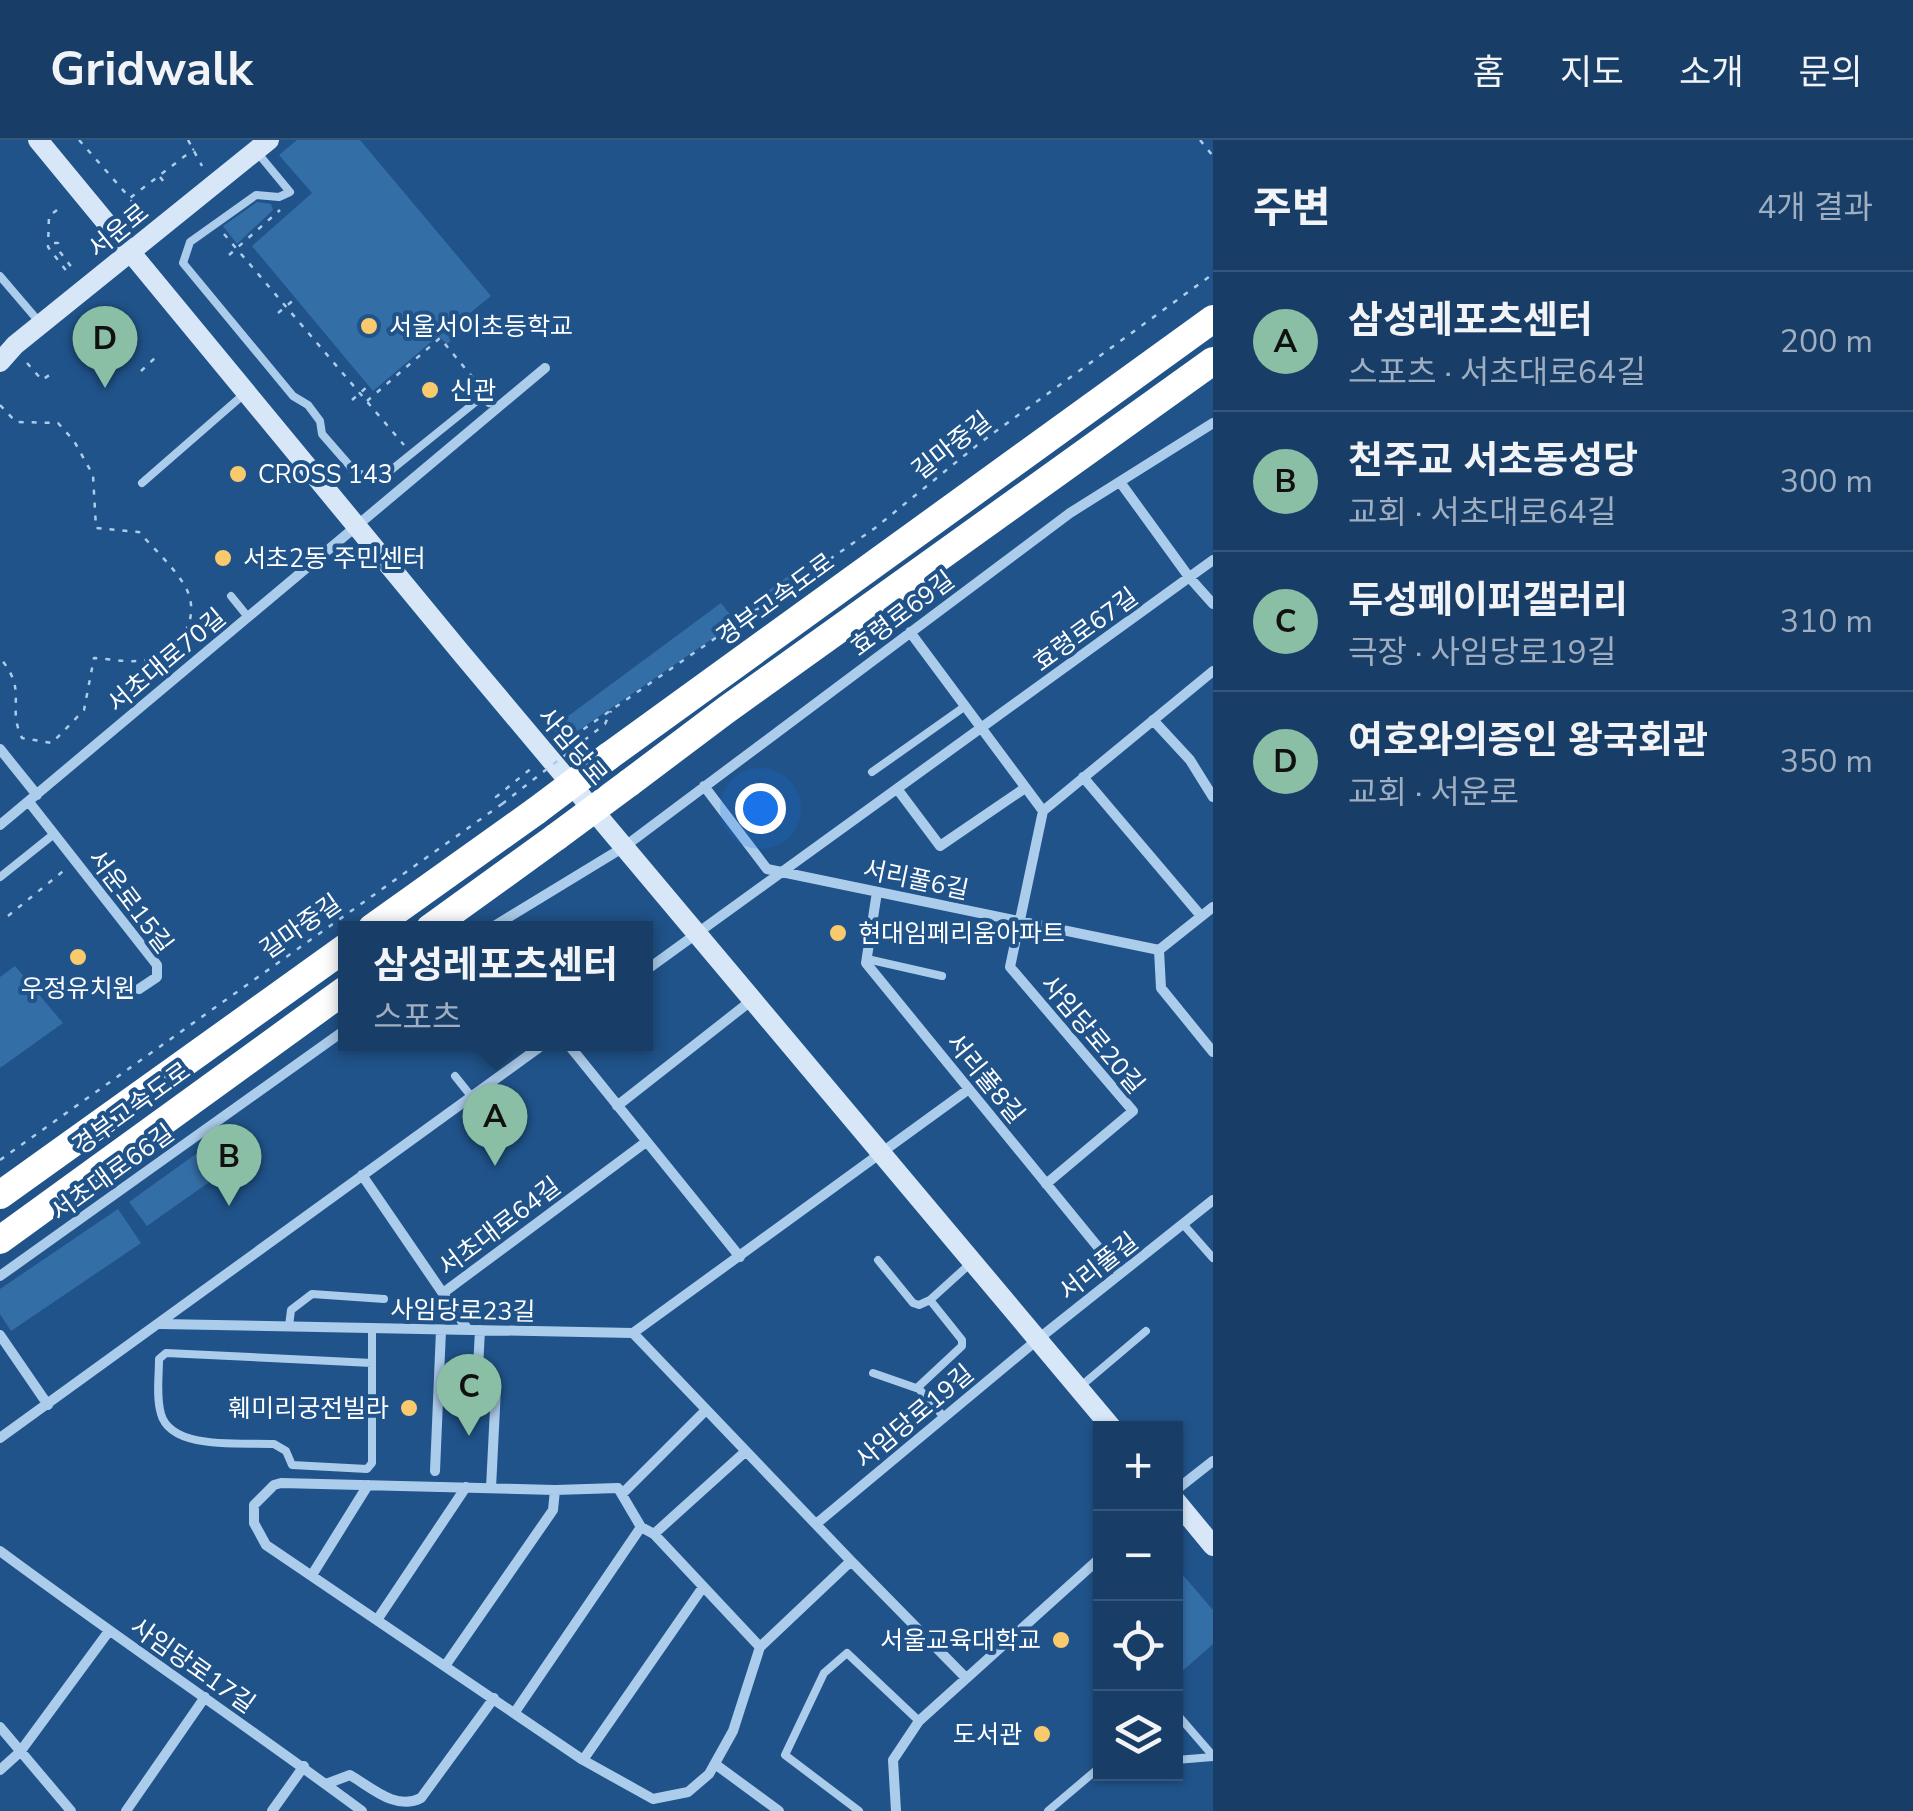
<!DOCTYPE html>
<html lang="ko">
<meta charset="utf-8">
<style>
:root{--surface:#183e68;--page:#21456e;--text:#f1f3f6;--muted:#9faec0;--line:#36577c;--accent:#8abfa5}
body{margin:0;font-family:"Nunito Sans","Noto Sans KR",sans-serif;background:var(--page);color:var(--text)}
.controls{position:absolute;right:30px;bottom:30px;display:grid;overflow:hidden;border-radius:0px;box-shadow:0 2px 8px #0004}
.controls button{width:90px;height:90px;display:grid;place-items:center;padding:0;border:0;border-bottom:2px solid var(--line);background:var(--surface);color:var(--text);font:50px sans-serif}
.you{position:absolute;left:760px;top:668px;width:35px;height:35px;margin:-25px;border:8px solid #fff;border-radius:50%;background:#1a73e8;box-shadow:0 0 0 15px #1a73e833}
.badge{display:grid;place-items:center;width:65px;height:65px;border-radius:50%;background:var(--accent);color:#111;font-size:32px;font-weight:700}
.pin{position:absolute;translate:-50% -82px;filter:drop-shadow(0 2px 5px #0008)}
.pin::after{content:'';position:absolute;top:52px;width:35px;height:30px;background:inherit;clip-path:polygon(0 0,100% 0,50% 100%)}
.popup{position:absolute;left:338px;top:781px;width:315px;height:130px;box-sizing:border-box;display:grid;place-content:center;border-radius:0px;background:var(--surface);filter:drop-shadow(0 2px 8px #0005);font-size:32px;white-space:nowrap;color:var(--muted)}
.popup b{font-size:38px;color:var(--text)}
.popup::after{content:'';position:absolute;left:50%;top:100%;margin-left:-20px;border:20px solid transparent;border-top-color:var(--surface)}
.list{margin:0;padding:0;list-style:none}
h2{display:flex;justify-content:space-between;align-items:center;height:130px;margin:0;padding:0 40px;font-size:42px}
h2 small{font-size:32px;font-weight:400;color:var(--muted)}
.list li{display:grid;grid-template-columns:65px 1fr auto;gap:30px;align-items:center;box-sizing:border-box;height:140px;padding:0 40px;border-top:2px solid var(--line)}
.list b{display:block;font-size:38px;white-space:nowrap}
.list p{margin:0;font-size:32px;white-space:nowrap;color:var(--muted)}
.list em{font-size:32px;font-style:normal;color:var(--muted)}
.icon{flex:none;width:55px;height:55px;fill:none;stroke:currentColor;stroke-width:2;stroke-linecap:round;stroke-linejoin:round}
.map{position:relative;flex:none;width:1213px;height:1671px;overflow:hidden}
header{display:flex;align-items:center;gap:60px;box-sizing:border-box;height:140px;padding:0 50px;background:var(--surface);border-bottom:2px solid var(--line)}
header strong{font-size:48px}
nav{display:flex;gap:55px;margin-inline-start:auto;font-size:35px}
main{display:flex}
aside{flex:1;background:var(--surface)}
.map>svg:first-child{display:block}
</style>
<header>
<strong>Gridwalk</strong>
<nav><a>홈</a><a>지도</a><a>소개</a><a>문의</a></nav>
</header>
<main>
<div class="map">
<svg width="1213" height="1671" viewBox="0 0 1213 1671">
<rect width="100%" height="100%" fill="#20538a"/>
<path fill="#346ea7" d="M 297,0 L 360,0 L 491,156 L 460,181 L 460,193 L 447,204 L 438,196 L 373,251 L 252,106 L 312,53 L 279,15 Z
M 257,62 L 271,64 L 273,70 L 237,104 L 223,86 Z
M 824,410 L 830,418 L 563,601 L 552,588 L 721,463 L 732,477 Z
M 15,826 L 63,883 L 0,928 L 0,837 Z
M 221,996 L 239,1021 L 147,1086 L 129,1062 Z
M 118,1069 L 141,1103 L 11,1191 L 0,1174 L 0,1149 Z
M 1176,1427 L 1213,1470 L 1213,1504 L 1179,1534 L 1176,1530 Z"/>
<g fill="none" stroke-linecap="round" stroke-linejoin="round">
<path stroke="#accceb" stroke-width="2.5" stroke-dasharray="5 8" stroke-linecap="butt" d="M 79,0 L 130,58 L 194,9
M 188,0 L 202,26
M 1200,0 L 1213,16
M 160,37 L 168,47
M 131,60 L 134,68
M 57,70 L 49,76 L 48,107 L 68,133
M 224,94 L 404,305
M 54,103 L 58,103 L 60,112 L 73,129
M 229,115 L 280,70
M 278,173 L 296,158
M 27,223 L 42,240 L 51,234
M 141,231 L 156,217
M 352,260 L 368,246
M 367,261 L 440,198 L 479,245
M 0,265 L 16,282 L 58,283 L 74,301 L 93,335 L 96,388 L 139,392 C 154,409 173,426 185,446 C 202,476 182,510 150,519 C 133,524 111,519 94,518 L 84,570 L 52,603 L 22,598 C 6,565 29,552 0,518
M 152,520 L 162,534
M 562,604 L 875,388 L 981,302 L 1213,134
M 8,776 L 67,728
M 0,1020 L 502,664 L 496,657 L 533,627"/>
<path stroke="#accceb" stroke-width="8" d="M 256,11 L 290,52 L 279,57 L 256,55 L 190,102 L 183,123 L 293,256 L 308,265 L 320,281 L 322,294 L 356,333 L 380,339 L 483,256 L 489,263
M 0,136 L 41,184
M 142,343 L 243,255
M 231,456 L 248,477
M 872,632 L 964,567
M 0,737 L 54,694
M 867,819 L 942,836
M 455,936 L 471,956
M 1183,1084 L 1213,1118
M 878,1120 L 913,1163 L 919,1165 L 930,1160 L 972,1122
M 289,1186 L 291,1170 L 312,1154 L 384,1159
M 372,1188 L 372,1323 L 367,1329 L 292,1325 L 286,1311 L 274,1304 C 243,1302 171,1311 161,1274 C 156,1257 159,1237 159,1219 L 166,1213 L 372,1223
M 873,1233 L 919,1249 L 944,1277
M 1081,1246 L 1146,1191
M 917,1248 L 962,1206 L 962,1200 L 930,1160
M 1176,1573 L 1213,1616
M 1176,1620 L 1213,1617
M 859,1671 L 785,1615 L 824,1533 L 847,1513 L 919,1581
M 1048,1671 L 1100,1627"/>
<path stroke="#accceb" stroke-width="10" d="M 1120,342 L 1189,437 L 1213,464
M 910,492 L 1043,671
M 1153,580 L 1190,620 L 1213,657
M 0,609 L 37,655
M 1083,637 L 1201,776
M 704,646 L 767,729 L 1159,810
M 898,650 L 940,706 L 1025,648
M 29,662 L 157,825 L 157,837 L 139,849
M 0,685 L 545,228
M 877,752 L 866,823 L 1120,1134
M 1213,767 L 1159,810 L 1161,848 L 1213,912
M 491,788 L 624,707 L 1070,373 L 1213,283
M 645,831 L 1213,420
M 568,904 L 740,1117
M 617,966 L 752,860
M 362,1035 L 468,1190
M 1046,1044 L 1133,971 L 1010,827 L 1043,671 L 1213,531
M 0,1136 L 345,890
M 443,1153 L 646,1002
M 161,1184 L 633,1193 L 969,949
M 480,1190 L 477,1247 L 496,1248 L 491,1348
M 633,1193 L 851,1421 L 965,1537
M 0,1195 L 48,1265
M 0,1298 L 544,904
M 435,1331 L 441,1190
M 1176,1350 L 1213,1321
M 623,1353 L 706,1270
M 816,1384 L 1037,1200 L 1213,1060
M 654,1394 L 746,1311
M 0,1411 C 120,1500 243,1583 362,1671
M 312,1435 L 368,1345
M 377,1480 L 466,1347
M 760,1507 L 654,1394 L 641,1387 L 618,1348 L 555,1350 L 281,1343 L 274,1345 L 254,1365 L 254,1383 L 266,1405 L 583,1620 L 653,1659 L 688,1652 L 709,1634 L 733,1591 L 760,1507 L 851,1421
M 445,1526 L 553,1370 L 555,1350
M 515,1572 L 641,1387
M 0,1587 L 71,1671
M 583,1620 L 703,1447
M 715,1624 L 779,1671
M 0,1630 L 20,1612 L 109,1491
M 326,1644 L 350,1635 C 372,1648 396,1671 421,1658 L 494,1558
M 126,1671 L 205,1557
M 272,1671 L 304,1626
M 896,1671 L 893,1620 L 919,1581 L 1100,1418"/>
<path stroke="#d8e7f8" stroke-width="20" d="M 38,0 L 462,514 L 1112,1288
M 0,222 L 15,205 L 269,0
M 1176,1361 L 1213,1406"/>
<path stroke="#fff" stroke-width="28" d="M 609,616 L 1213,179
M 629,643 L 726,570 L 1213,221
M 372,788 L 536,671
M 430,788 L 556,697
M 0,1055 L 345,808
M 0,1100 L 345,850"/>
<path stroke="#accceb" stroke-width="2.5" stroke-dasharray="5 8" stroke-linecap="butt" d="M 502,664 L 605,584 L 611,571"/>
<path stroke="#fff" stroke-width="28" d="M 536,671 L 609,616
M 556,697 L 629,643"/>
</g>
<g fill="#f8ca6d" stroke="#20538a" stroke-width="4">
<circle cx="369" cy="186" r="10"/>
<circle cx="430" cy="250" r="10"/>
<circle cx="238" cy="334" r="10"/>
<circle cx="223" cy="418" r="10"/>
<circle cx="838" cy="793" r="10"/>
<circle cx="78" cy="817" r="10"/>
<circle cx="409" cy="1268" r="10"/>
<circle cx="1061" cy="1500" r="10"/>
<circle cx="1042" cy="1594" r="10"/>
</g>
<g text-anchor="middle" stroke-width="8" stroke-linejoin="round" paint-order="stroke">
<g font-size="25" fill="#fff" stroke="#20538a">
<text transform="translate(118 90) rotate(-39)" y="9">서운로</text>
<text transform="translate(951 305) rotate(-38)" y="9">길마중길</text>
<text transform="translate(775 459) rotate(-36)" y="9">경부고속도로</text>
<text transform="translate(902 473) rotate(-37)" y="9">효령로69길</text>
<text transform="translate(1085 489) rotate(-36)" y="9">효령로67길</text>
<text transform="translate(166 520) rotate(-40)" y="9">서초대로70길</text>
<text transform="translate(573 606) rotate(50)" y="9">사임당로</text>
<text transform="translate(916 739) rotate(12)" y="9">서리풀6길</text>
<text transform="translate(131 761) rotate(53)" y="9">서운로15길</text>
<text transform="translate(300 786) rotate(-35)" y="9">길마중길</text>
<text transform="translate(1093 894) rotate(50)" y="9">사임당로20길</text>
<text transform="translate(986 938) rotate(51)" y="9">서리풀8길</text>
<text transform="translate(131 968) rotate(-36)" y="9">경부고속도로</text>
<text transform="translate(112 1032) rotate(-36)" y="9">서초대로66길</text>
<text transform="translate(499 1086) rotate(-37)" y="9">서초대로64길</text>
<text transform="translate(1098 1126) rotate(-38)" y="9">서리풀길</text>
<text transform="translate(463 1170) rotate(1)" y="9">사임당로23길</text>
<text transform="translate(914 1276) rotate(-40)" y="9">사임당로19길</text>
<text transform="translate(193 1525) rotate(35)" y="9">사임당로17길</text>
</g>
<g font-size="25" fill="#fff" stroke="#20538a" text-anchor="start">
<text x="389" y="195">서울서이초등학교</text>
<text x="450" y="259">신관</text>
<text x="258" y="343">CROSS 143</text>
<text x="243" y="427">서초2동 주민센터</text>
<text x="858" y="802">현대임페리움아파트</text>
<text x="78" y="857" text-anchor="middle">우정유치원</text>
<text x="389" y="1277" text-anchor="end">훼미리궁전빌라</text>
<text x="1041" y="1509" text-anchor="end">서울교육대학교</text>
<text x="1022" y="1603" text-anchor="end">도서관</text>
</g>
</g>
</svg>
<div class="controls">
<button>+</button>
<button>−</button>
<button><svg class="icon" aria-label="locate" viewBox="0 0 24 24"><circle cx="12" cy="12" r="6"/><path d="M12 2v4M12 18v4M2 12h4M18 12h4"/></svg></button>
<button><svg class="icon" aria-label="layers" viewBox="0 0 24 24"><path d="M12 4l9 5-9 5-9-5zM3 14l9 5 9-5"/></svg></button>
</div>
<div class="you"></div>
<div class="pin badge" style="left:495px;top:1026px">A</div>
<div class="popup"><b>삼성레포츠센터</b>스포츠</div>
<div class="pin badge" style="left:229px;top:1066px">B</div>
<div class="pin badge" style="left:469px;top:1296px">C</div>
<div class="pin badge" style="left:105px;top:248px">D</div>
</div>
<aside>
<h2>주변<small>4개 결과</small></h2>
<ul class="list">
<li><span class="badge">A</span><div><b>삼성레포츠센터</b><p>스포츠 · 서초대로64길</p></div><em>200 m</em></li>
<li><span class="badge">B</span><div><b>천주교 서초동성당</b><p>교회 · 서초대로64길</p></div><em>300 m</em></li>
<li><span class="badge">C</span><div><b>두성페이퍼갤러리</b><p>극장 · 사임당로19길</p></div><em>310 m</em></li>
<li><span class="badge">D</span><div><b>여호와의증인 왕국회관</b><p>교회 · 서운로</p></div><em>350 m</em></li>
</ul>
</aside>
</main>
